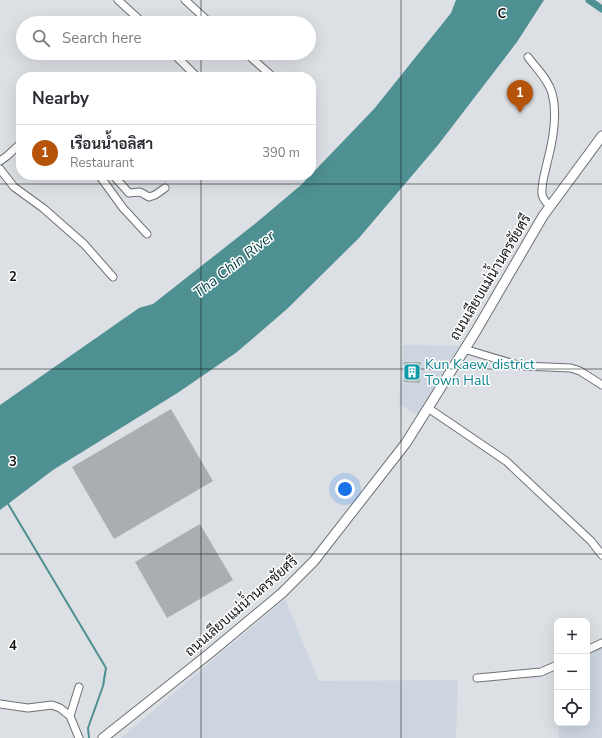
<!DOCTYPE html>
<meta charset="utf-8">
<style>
:root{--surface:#fff;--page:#f2f2f3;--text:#2b2b33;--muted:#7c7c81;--line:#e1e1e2;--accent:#b45309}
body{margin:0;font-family:"Nunito Sans",Sarabun,sans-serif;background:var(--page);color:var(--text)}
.controls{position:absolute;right:12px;bottom:12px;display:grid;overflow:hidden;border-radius:8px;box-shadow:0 4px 16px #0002}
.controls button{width:36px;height:36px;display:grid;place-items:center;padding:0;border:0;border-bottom:1px solid var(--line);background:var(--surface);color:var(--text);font:20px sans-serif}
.you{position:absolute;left:345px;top:489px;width:14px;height:14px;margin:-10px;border:3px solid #fff;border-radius:50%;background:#1a73e8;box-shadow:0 0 0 6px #1a73e833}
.badge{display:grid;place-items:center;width:26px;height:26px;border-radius:50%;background:var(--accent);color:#fff;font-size:13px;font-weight:700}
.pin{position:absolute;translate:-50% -33px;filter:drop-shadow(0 1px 2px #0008)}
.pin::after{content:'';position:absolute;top:21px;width:14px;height:12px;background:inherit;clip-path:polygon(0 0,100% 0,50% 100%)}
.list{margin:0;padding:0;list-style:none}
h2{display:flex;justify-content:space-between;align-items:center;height:52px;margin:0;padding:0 16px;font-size:17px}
h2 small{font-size:13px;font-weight:400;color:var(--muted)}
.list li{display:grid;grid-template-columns:26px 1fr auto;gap:12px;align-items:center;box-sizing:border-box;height:56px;padding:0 16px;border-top:1px solid var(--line)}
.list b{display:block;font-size:15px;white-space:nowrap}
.list p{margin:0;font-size:13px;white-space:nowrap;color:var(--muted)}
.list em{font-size:13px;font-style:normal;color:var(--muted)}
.icon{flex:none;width:22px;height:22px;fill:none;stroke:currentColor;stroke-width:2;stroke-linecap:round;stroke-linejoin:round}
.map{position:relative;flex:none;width:602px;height:738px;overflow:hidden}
.search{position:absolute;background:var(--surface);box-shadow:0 4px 16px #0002;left:16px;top:16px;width:300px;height:44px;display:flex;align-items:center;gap:10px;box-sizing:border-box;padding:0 14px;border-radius:22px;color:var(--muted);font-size:15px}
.panel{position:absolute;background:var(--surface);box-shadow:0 4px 16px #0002;left:16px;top:72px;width:300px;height:108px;border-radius:16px}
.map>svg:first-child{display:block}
</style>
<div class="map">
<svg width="602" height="738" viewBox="0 0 602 738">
<rect width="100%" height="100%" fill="#dce0e4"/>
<path fill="#cdd5e0" d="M 403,345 L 459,346 L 419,415 L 399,405 Z
M 285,599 L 319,681 L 458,680 L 456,738 L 121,738 Z
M 602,647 L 602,738 L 559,738 L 558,723 L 587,723 L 587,655 Z"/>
<path fill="#4f9092" d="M 456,0 L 544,0 L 517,42 L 438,145 L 359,238 L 287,309 L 237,352 L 179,392 L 53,470 L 0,510 L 0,405 L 139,308 L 153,304 L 256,223 L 301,185 L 374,109 L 451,13 Z"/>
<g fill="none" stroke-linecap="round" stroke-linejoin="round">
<path stroke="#4f9092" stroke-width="2" d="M 7,502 L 106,668 L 103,686 L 88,728 L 89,738"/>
<path stroke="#4f9092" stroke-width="7" d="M 589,0 L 602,9"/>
</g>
<path fill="#aaadb1" d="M 404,362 L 421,362 L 420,383 L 404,382 Z
M 171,409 L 213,481 L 114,539 L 72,467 Z
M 200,524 L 233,580 L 167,618 L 135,562 Z"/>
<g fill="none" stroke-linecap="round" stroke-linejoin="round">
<g stroke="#6e7175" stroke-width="9">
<path id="minor" d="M 118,0 L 143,23
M 185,0 L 210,23
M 173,53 L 197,77
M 246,53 L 273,77
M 528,57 C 536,68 548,79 552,93 C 558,115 553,141 547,163 C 545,173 541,184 542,194 C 543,200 546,202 550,206
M 0,161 L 7,156 L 21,143
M 0,169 L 14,187 L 43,208 L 84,244 L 113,277
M 99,175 L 123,208 L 147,234
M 113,175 L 129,193 L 140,192 L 149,197 L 155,195 L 165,188
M 464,349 L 514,364 L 524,366 L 571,368 L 580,371 L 602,385
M 428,408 L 506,461 L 591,541 L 602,555
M 587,650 L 602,643
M 477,678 L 541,672 L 557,665
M 0,704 L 28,708 L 52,705 L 60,708 L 70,716 L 79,738
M 70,716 L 79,687"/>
</g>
<g stroke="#6e7175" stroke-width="11">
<path id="major" d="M 103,738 L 210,653 L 282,593 L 314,561 L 406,443 L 476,331 L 543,216 L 602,136"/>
</g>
<use href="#minor" stroke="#fff" stroke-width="7"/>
<use href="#major" stroke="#fff" stroke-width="9"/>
</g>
<path fill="none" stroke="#141516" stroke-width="1" stroke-opacity="0.55" d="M 201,0 L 201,23M 401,0 L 401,738M 201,53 L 201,77M 201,175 L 201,738M 0,184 L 602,184M 0,369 L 602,369M 0,554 L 602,554"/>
<defs>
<g id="building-square" transform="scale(0.9)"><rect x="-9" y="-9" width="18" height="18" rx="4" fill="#0f9aa8" stroke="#fff"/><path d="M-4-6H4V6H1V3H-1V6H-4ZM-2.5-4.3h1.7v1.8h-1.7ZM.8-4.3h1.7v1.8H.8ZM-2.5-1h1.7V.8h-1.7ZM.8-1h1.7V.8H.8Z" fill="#fff"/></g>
</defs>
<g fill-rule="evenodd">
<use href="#building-square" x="412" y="372"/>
</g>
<g text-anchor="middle" stroke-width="3" stroke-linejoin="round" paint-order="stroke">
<g font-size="14" fill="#141516" stroke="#fff">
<text transform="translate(490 277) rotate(-59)" y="5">ถนนเลียบแม่น้ำนครชัยศรี</text>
<text transform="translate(241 606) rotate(-41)" y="5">ถนนเลียบแม่น้ำนครชัยศรี</text>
</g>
<g font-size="14" fill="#0d838f" stroke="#fff" text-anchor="start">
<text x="425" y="369">Kun Kaew district<tspan x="425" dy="16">Town Hall</tspan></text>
</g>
<g font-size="15" font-style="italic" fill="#0a4749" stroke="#fff">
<text transform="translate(234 264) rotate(-38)" y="5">Tha Chin River</text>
</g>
</g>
<g font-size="13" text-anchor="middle" font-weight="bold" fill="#141516" stroke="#fff" stroke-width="3" stroke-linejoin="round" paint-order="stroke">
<text x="502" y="18">C</text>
<text x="13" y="281">2</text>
<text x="13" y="466">3</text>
<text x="13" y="650">4</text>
</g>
</svg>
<div class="controls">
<button>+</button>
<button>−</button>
<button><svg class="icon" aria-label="locate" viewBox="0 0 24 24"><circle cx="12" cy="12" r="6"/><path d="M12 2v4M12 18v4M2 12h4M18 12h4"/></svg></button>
</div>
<div class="you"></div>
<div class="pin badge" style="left:520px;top:113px">1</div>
<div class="search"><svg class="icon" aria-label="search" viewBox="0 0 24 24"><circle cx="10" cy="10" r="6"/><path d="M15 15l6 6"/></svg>Search here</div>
<section class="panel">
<h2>Nearby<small></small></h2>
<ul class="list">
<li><span class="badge">1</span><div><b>เรือนน้ำอลิสา</b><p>Restaurant</p></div><em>390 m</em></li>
</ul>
</section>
</div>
